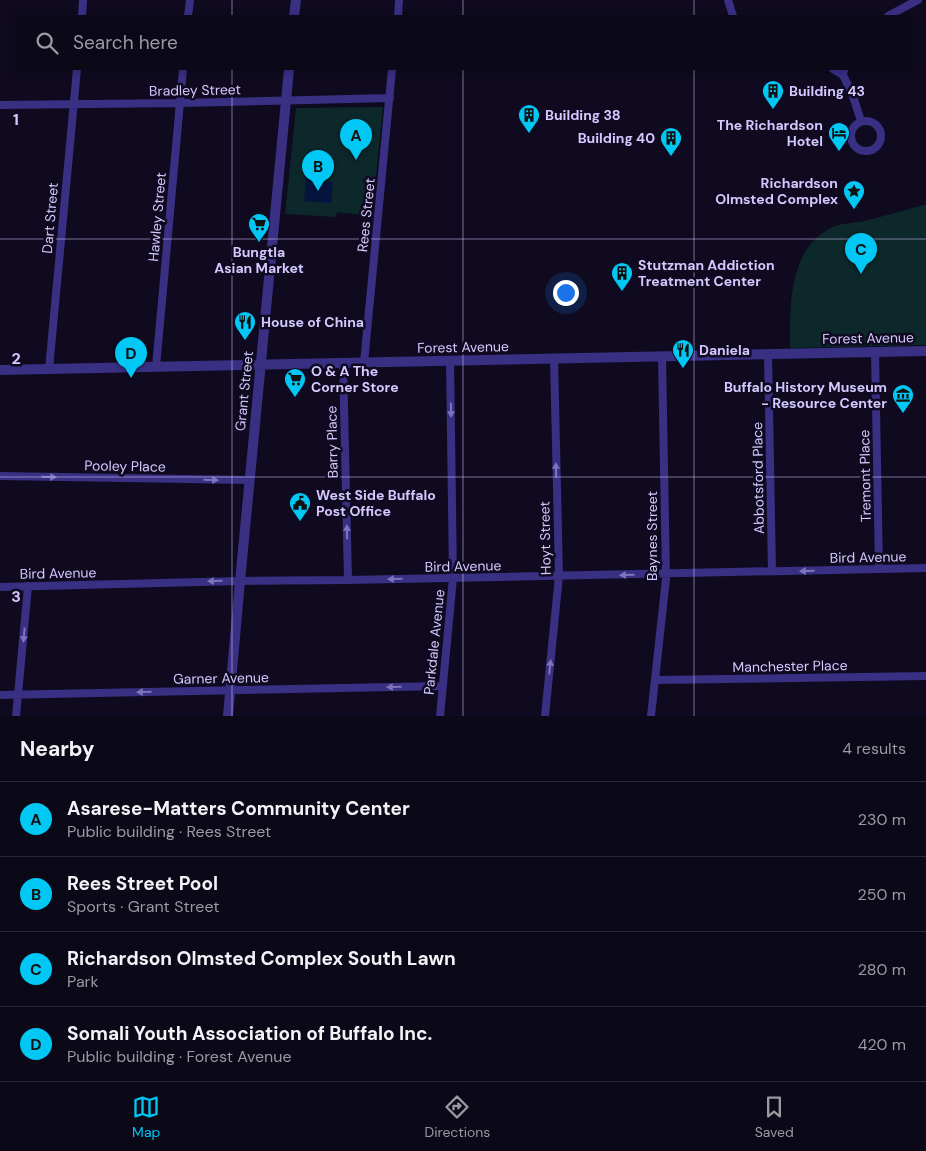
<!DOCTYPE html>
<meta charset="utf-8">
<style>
:root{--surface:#0b0817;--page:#141120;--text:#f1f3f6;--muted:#9a9aa1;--line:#2b2936;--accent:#00c7f3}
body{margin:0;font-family:"DM Sans",sans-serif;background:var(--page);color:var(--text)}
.you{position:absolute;left:565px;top:292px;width:18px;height:18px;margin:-12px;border:4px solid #fff;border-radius:50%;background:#1a73e8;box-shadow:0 0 0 8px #1a73e833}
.badge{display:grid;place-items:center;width:32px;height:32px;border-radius:50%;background:var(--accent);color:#111;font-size:16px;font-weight:700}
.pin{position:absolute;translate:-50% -41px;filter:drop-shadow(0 1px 2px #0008)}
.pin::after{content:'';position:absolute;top:26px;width:18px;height:15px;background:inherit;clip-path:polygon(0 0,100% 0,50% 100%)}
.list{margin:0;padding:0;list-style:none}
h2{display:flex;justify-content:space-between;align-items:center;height:65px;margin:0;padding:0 20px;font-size:21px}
h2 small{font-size:16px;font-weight:400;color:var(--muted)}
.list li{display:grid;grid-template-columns:32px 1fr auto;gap:15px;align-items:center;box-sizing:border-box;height:75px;padding:0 20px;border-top:1px solid var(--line)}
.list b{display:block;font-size:19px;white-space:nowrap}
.list p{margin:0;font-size:16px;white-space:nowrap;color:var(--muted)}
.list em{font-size:16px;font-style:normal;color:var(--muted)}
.icon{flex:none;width:28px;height:28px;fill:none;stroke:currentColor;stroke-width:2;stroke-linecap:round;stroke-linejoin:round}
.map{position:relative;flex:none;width:926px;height:716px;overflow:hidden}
.search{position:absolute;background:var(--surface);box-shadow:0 2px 8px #0003;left:15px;right:15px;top:15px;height:55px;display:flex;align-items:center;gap:12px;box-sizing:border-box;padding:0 18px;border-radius:0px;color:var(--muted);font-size:19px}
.sheet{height:365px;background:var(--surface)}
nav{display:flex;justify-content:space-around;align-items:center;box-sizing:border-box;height:70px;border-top:1px solid var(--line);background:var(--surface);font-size:14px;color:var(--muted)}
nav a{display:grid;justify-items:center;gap:2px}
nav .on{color:var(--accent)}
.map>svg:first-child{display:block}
</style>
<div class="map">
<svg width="926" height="716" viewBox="0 0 926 716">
<rect width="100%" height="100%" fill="#0f0a1f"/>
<path fill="#0c282a" d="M 383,107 L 372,216 L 337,212 L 336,217 L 285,214 L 296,108 Z
M 924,205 L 926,205 L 926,345 L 790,348 C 790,307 788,249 831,228 C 840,223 854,223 865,221 C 885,216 904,210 924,205 Z"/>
<path fill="#04143e" d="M 307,168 L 317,169 L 316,181 L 333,182 L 331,203 L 304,201 Z"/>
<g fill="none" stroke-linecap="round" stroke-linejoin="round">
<path stroke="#392f83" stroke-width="8" d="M 728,0 L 733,16
M 82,16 L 83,0
M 188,16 L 190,0
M 398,16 L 399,0
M 888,16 L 918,0
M 833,69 L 843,75
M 844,69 L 843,75 L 853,96 L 861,121
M 0,105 L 180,103 L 390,98
M851 136a15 15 0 1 1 30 0a15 15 0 1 1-30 0Z
M 875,352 L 879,569
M 768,354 L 772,571
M 343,363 L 348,580
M 364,363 L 392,69
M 156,367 L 183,69
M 49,369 L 77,69
M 0,476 L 249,480
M 0,587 L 240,581 L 348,580 L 926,568
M 655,680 L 926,676
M 0,695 L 443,686
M 16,716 L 28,586
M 440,716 L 453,578 L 450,361
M 545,716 L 559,576 L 554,358
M 651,716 L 666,579 L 662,356"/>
<path stroke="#392f83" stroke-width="10" d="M 294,16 L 296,0
M 0,370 L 926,351
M 228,716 L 240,581 L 289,69"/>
</g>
<defs><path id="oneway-solid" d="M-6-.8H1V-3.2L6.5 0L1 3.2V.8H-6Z" transform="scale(1.25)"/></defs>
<g fill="#7e74bb">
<use href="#oneway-solid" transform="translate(451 410) rotate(89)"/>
<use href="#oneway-solid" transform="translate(556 470) rotate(-91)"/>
<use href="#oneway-solid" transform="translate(49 477) rotate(1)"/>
<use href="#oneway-solid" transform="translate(211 480) rotate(1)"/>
<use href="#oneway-solid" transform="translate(347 532) rotate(-91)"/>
<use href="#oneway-solid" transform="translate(807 571) rotate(179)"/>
<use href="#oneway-solid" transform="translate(627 575) rotate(179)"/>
<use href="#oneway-solid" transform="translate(395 579) rotate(179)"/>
<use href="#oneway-solid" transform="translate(215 581) rotate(178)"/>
<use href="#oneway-solid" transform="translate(24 635) rotate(95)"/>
<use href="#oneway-solid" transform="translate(550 667) rotate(-84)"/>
<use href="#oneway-solid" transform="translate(394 687) rotate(179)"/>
<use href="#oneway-solid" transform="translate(144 692) rotate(179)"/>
</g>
<path fill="none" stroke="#d3c8ff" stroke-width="1" stroke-opacity="0.55" d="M 232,0 L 232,16M 463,0 L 463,16M 694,0 L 694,16M 232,69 L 232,716M 463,69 L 463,716M 694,69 L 694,716M 0,239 L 926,239M 0,477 L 926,477"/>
<defs>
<g id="building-pin" transform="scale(1.125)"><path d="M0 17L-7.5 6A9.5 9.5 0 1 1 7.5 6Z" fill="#00c7f3" stroke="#0f0a1f"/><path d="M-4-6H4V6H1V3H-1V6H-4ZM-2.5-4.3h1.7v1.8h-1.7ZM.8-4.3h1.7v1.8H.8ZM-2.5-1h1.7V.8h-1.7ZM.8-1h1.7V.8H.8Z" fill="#111"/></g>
<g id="hotel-pin" transform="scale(1.125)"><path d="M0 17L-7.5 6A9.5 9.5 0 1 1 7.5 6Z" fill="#00c7f3" stroke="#0f0a1f"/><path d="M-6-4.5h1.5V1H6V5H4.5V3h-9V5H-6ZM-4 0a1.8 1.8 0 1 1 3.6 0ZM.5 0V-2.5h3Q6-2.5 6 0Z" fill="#111"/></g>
<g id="sight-pin" transform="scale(1.125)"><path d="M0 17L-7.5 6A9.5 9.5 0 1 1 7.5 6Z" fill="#00c7f3" stroke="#0f0a1f"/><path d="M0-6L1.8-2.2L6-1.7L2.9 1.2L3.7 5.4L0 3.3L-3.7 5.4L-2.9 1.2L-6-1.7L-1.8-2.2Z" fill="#111"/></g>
<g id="supermarket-pin" transform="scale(1.125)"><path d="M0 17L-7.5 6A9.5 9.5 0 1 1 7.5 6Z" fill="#00c7f3" stroke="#0f0a1f"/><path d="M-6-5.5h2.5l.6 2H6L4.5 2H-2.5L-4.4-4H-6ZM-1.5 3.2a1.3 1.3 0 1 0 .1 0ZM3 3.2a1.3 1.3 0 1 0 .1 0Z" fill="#111"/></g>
<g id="restaurant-pin" transform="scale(1.125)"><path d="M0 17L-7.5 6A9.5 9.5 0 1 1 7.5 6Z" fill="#00c7f3" stroke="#0f0a1f"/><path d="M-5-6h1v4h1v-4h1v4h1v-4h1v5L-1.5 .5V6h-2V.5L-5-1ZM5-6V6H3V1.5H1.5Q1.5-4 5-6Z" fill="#111"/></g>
<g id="museum-pin" transform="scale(1.125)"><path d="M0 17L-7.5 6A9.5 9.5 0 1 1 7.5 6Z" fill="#00c7f3" stroke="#0f0a1f"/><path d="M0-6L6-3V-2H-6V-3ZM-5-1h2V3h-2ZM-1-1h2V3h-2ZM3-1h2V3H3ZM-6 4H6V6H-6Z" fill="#111"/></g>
<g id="civic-pin" transform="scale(1.125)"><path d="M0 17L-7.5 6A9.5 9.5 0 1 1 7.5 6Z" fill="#00c7f3" stroke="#0f0a1f"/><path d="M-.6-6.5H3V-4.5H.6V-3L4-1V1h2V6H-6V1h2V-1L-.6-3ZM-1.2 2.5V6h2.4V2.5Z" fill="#111"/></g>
</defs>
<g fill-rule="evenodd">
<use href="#building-pin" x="773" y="91"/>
<use href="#building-pin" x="529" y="115"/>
<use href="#hotel-pin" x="839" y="133"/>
<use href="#building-pin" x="671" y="138"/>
<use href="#sight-pin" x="854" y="191"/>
<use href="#supermarket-pin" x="259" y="224"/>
<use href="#building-pin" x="622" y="273"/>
<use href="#restaurant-pin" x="245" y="322"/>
<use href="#restaurant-pin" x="683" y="350"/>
<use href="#supermarket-pin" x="295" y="379"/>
<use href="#museum-pin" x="903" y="395"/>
<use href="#civic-pin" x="300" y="503"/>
</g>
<g text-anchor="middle" stroke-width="5" stroke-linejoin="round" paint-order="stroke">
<g font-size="14" fill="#d3c8ff" stroke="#0f0a1f">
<text transform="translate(195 90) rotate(-1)" y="5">Bradley Street</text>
<text transform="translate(366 215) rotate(-84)" y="5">Rees Street</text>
<text transform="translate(157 217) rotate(-85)" y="5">Hawley Street</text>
<text transform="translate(50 218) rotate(-85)" y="5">Dart Street</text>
<text transform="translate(868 338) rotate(-1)" y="5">Forest Avenue</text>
<text transform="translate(463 347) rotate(-1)" y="5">Forest Avenue</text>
<text transform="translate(244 391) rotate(-84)" y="5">Grant Street</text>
<text transform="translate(332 442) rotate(-91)" y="5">Barry Place</text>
<text transform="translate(125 466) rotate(1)" y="5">Pooley Place</text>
<text transform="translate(865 476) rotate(-91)" y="5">Tremont Place</text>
<text transform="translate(758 478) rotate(-91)" y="5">Abbotsford Place</text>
<text transform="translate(652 536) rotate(-90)" y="5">Baynes Street</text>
<text transform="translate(545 538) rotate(-91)" y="5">Hoyt Street</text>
<text transform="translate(868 557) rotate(-1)" y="5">Bird Avenue</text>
<text transform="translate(463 566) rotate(-1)" y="5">Bird Avenue</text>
<text transform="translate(58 573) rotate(-1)" y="5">Bird Avenue</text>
<text transform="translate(434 642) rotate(-84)" y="5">Parkdale Avenue</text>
<text transform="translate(790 666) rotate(-1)" y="5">Manchester Place</text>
<text transform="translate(221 678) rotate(-1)" y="5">Garner Avenue</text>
</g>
<g font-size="14" font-weight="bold" fill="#d3c8ff" stroke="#0f0a1f" text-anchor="start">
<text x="789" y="96">Building 43</text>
<text x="545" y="120">Building 38</text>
<text x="823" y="130" text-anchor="end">The Richardson<tspan x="823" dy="16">Hotel</tspan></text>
<text x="655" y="143" text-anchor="end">Building 40</text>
<text x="838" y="188" text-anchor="end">Richardson<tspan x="838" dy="16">Olmsted Complex</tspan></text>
<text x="259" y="257" text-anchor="middle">Bungtla<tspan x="259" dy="16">Asian Market</tspan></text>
<text x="638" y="270">Stutzman Addiction<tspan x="638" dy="16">Treatment Center</tspan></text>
<text x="261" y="327">House of China</text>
<text x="699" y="355">Daniela</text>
<text x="311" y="376">O &amp; A The<tspan x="311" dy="16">Corner Store</tspan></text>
<text x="887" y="392" text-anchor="end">Buffalo History Museum<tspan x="887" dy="16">- Resource Center</tspan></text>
<text x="316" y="500">West Side Buffalo<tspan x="316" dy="16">Post Office</tspan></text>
</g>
</g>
<g font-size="16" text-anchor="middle" font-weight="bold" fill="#d3c8ff" stroke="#0f0a1f" stroke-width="5" stroke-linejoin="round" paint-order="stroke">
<text x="16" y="125">1</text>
<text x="16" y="364">2</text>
<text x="16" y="602">3</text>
</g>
</svg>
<div class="you"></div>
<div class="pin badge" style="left:356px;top:160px">A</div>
<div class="pin badge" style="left:318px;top:191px">B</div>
<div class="pin badge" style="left:861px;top:274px">C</div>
<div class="pin badge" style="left:131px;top:378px">D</div>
<div class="search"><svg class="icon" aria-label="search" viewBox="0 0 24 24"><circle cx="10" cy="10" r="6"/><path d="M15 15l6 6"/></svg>Search here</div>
</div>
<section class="sheet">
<h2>Nearby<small>4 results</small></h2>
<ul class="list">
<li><span class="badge">A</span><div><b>Asarese-Matters Community Center</b><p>Public building · Rees Street</p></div><em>230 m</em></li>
<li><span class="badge">B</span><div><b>Rees Street Pool</b><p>Sports · Grant Street</p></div><em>250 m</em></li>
<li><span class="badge">C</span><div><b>Richardson Olmsted Complex South Lawn</b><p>Park</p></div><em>280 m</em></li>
<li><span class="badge">D</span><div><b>Somali Youth Association of Buffalo Inc.</b><p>Public building · Forest Avenue</p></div><em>420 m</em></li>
</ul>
</section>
<nav>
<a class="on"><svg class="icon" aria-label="map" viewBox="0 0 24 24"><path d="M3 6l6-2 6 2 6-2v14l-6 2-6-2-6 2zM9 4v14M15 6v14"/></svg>Map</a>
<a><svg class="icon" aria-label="directions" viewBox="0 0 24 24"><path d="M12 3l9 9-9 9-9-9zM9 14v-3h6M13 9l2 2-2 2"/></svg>Directions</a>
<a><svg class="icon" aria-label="saved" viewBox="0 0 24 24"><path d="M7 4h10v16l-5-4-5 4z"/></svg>Saved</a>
</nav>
